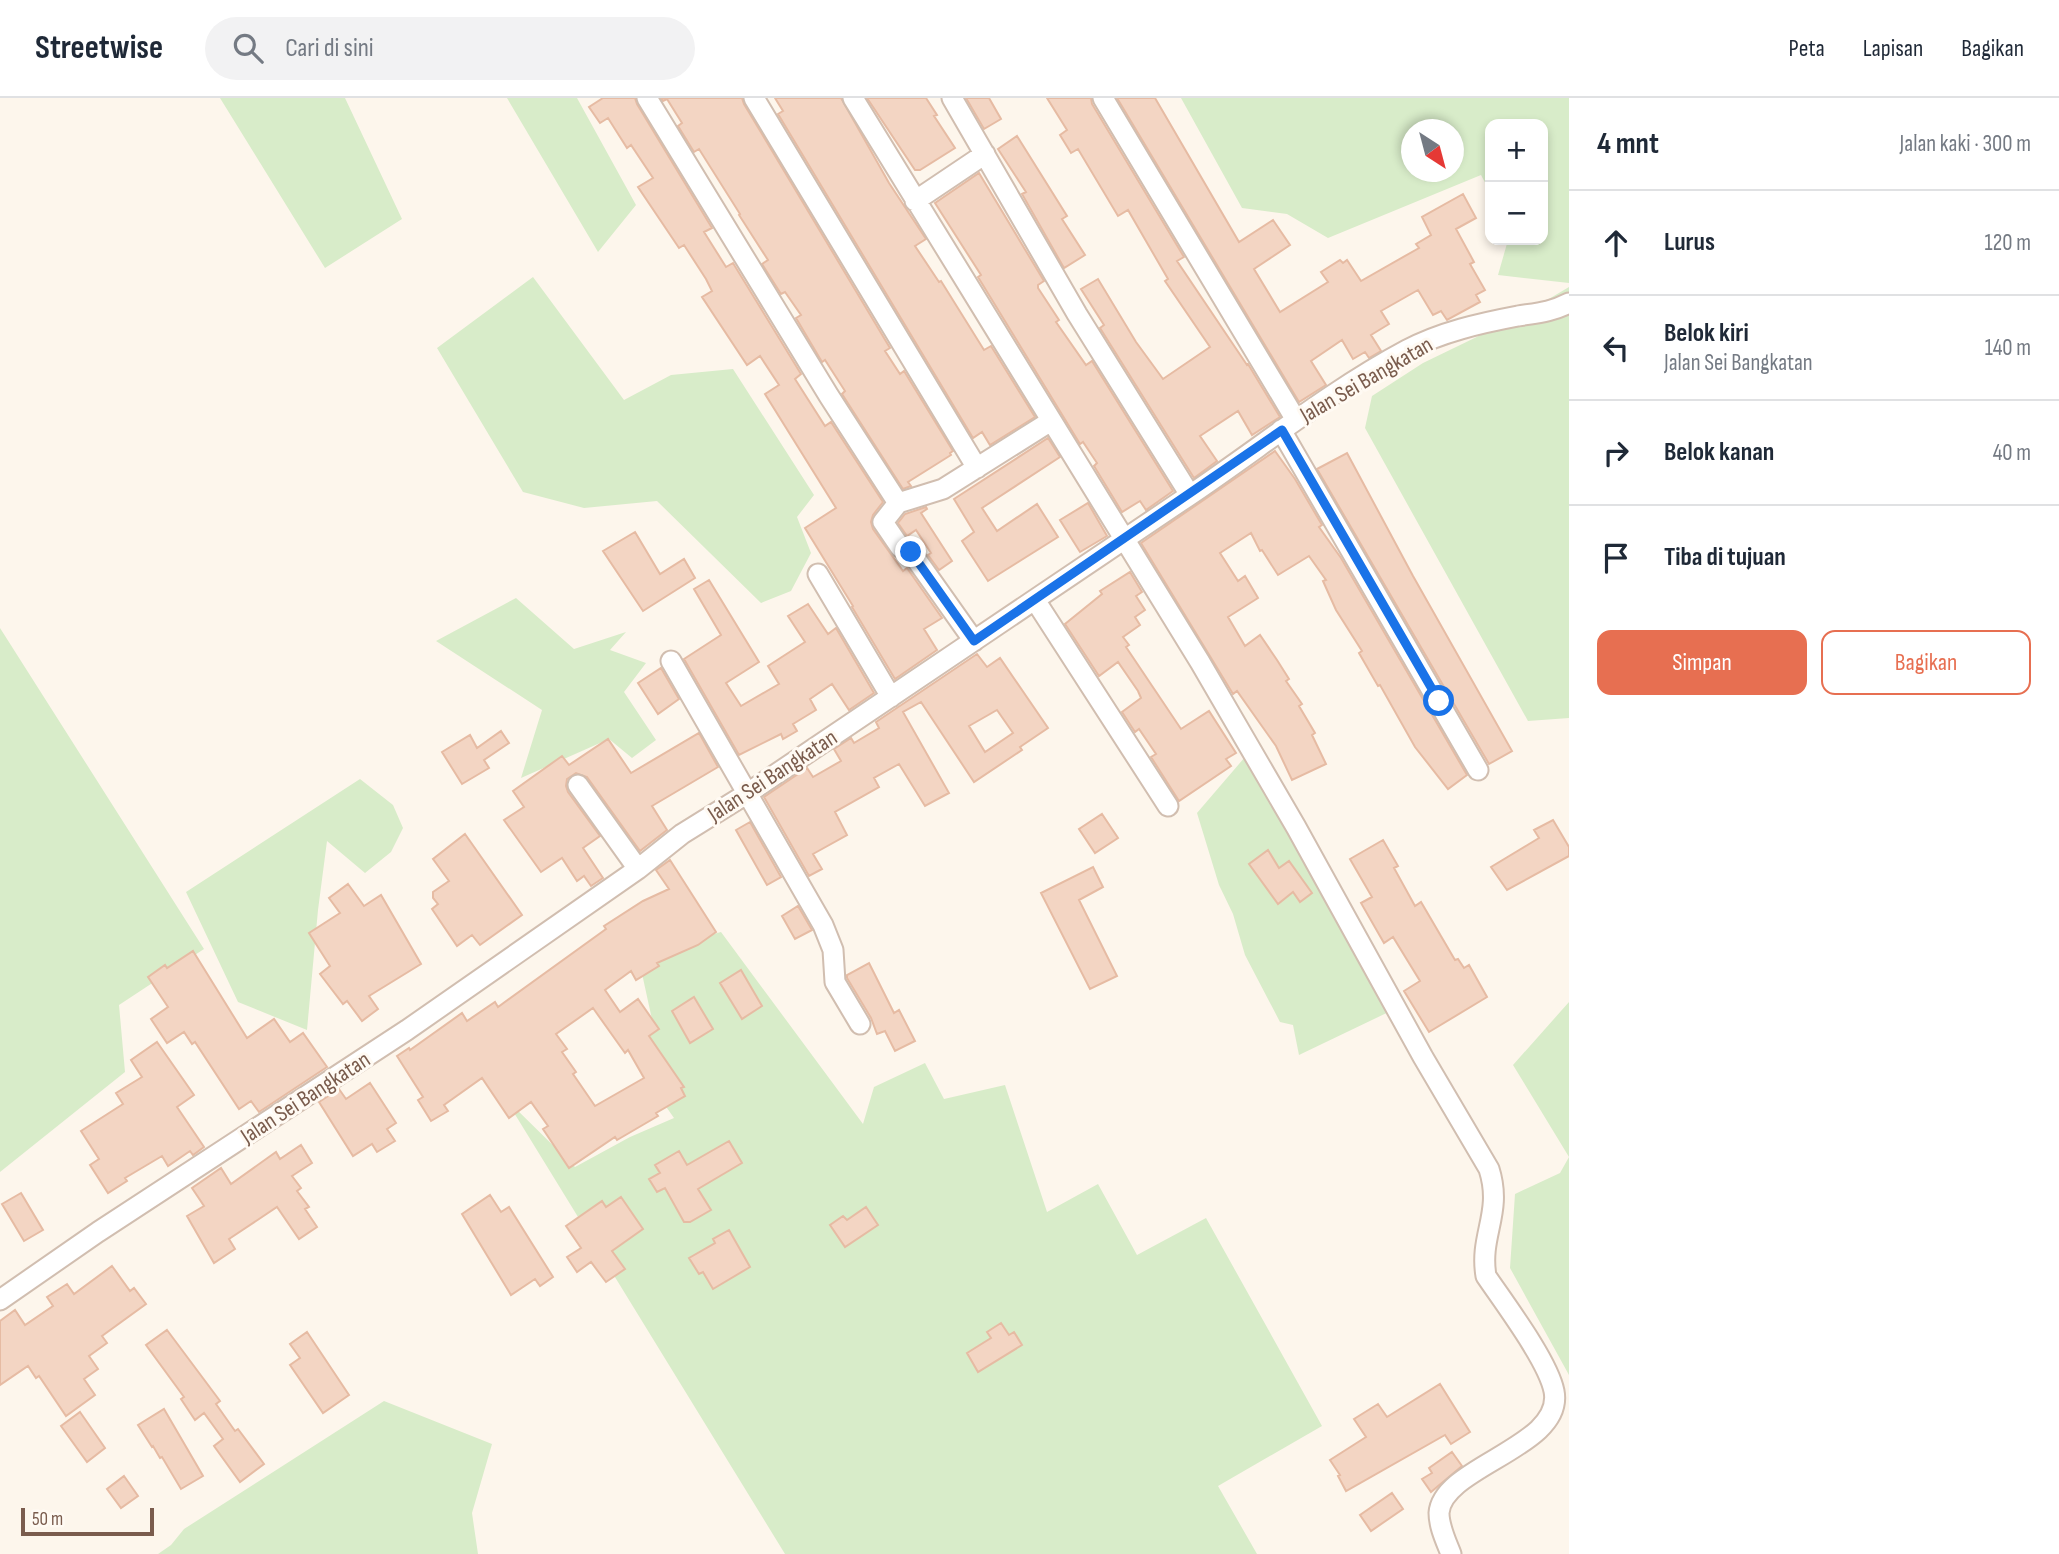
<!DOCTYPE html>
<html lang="id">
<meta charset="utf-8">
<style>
:root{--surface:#fff;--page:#f2f2f3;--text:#1f2937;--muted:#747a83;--line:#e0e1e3;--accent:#e76f51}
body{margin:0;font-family:"Sofia Sans Condensed",sans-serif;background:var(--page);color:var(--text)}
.controls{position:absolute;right:21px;top:21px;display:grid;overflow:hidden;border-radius:14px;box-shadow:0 4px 10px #0003}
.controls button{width:63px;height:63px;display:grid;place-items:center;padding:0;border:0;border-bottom:2px solid var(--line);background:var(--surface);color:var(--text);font:35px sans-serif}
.compass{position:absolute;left:1401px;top:21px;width:63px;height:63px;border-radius:50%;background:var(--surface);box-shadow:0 4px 10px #0003;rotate:144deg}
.scale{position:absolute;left:21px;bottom:18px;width:133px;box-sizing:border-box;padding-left:7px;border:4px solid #7a5c4d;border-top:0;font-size:19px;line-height:24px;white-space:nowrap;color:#7a5c4d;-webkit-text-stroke:5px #fffaf3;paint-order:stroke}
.stop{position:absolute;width:21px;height:21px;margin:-16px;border:5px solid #1a73e8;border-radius:50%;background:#fff}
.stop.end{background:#1a73e8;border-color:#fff;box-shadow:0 2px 7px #0008}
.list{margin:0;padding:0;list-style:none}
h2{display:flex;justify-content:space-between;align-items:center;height:91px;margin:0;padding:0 28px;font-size:30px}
h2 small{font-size:23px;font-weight:400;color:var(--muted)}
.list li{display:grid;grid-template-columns:46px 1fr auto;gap:21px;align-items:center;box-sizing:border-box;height:105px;padding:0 28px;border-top:2px solid var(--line)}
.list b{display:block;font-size:26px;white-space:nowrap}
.list p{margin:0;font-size:23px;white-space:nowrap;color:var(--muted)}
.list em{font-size:23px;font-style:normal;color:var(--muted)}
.actions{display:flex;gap:14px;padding:21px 28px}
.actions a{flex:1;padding:16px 0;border:2px solid var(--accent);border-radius:14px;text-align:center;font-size:24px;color:var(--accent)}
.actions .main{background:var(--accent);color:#fff}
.icon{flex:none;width:38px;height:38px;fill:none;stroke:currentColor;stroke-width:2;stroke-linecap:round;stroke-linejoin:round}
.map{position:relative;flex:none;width:1569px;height:1456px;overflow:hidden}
header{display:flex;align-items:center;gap:42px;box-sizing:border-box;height:98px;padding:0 35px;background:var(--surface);border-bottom:2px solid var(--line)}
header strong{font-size:33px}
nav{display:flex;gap:38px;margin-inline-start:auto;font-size:24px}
.search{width:490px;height:63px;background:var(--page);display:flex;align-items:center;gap:18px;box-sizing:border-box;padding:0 24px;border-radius:38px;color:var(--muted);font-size:26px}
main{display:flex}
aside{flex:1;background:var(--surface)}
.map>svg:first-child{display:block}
</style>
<header>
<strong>Streetwise</strong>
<div class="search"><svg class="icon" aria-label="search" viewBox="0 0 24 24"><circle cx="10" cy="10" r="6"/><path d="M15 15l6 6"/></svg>Cari di sini</div>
<nav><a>Peta</a><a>Lapisan</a><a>Bagikan</a></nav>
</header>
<main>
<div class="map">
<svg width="1569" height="1456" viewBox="0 0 1569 1456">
<rect width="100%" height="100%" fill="#fdf6ec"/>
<path fill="#d8ecc9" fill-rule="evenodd" d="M 220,0 L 345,0 L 402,121 L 325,170 Z
M 507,0 L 577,0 L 636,107 L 598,154 Z
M 1181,0 L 1569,0 L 1569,185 L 1498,177 L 1508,142 L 1543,142 L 1543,26 L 1490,26 L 1490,94 L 1481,77 L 1328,140 L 1287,116 L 1242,110 ZM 1412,32 L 1454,32 L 1454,74 L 1412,74 Z
M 533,179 L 624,302 L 671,277 L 733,271 L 814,397 L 797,419 L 811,455 L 791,493 L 761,505 L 657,403 L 584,410 L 523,394 L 437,250 Z
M 1569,189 L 1569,620 L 1528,623 L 1365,330 L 1372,298 L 1423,265 L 1520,218 Z
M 516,500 L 574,551 L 626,534 L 610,552 L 646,565 L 624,594 L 656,642 L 632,660 L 609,641 L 521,680 L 542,612 L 436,543 Z
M 0,530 L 204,851 L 119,907 L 125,974 L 0,1074 Z
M 1251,652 L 1397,910 L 1299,957 L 1293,927 L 1280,924 L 1245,857 L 1233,816 L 1219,787 L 1197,715 Z
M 360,681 L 393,707 L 403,730 L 391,754 L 365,775 L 327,743 L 318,812 L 307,932 L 238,904 L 186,794 Z
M 721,834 L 863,1026 L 874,989 L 925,965 L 944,1001 L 1005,987 L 1047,1114 L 1098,1086 L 1137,1157 L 1206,1120 L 1322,1328 L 1218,1388 L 1257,1456 L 785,1456 L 505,1000 L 575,1069 L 630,1039 L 674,1020 L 641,973 L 653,926 L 641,871 L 675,847 Z
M 1569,904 L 1569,1277 L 1510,1170 L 1515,1096 L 1560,1075 L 1569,1059 L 1513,967 Z
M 384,1303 L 492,1346 L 472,1415 L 478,1456 L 158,1456 L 171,1447 L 184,1431 Z"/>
<path fill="#f3d5c3" stroke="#e6bba3" stroke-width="2" fill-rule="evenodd" d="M 603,0 L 635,0 L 637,6 L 712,130 L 704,134 L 726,169 L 733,165 L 801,276 L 795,281 L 825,328 L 831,324 L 883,404 L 873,417 L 871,424 L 873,431 L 903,473 L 907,470 L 942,520 L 924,531 L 937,552 L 895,581 L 852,509 L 853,508 L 805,430 L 836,410 L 765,296 L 779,287 L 760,258 L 747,267 L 702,199 L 712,193 L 706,181 L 684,147 L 679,150 L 638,89 L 653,80 L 631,47 L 627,50 L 608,20 L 600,25 L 589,9 Z
M 661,0 L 742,0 L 744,6 L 890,250 L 885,253 L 900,276 L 904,273 L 953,353 L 950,355 L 951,357 L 908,384 L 911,388 L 903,391 L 842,296 L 845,293 L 825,262 L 822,264 L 796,220 L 801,217 L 785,194 L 781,196 L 762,166 L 768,162 L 739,117 L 740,116 L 699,51 L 694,54 L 678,28 L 682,25 L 667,1 L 663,3 Z
M 775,0 L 841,0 L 889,85 L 926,141 L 915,148 L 939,184 L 941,183 L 984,252 L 991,248 L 1035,319 L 990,347 L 982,334 L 973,340 L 778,16 L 783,13 Z
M 867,0 L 926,0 L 937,17 L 934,18 L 955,50 L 920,72 L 915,72 Z
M 966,0 L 989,0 L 1001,21 L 984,31 Z
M 1047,0 L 1091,0 L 1092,6 L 1184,159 L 1177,163 L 1247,267 L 1248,266 L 1280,319 L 1252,337 L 1238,313 L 1200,338 L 1217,363 L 1194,380 L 1100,230 L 1104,227 L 1081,191 L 1098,181 L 1136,244 L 1163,281 L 1210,249 L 1165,183 L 1168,181 L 1128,112 L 1118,118 L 1078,51 L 1071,55 L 1060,37 L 1067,32 Z
M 1117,0 L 1155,0 L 1239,144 L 1273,122 L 1290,147 L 1254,171 L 1280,214 L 1328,184 L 1321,174 L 1340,162 L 1343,165 L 1347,162 L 1361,183 L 1419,150 L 1416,146 L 1431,137 L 1422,119 L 1463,96 L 1476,120 L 1456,131 L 1474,164 L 1470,166 L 1485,192 L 1476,197 L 1480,204 L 1447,222 L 1441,213 L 1433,217 L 1418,192 L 1381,213 L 1389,226 L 1371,237 L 1381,253 L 1369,260 L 1365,254 L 1353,261 L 1342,242 L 1311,263 L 1326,287 L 1299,304 Z
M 1017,38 L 1067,118 L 1062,121 L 1085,157 L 1064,170 L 1022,96 L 1026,94 L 998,51 Z
M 979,75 L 1044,183 L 1038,187 L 1038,190 L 1059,222 L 1056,224 L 1086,267 L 1092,263 L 1173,393 L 1146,412 L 1140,403 L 1122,414 L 1094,368 L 1097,365 L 1083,344 L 1080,346 L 978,179 L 981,177 L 935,105 Z
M 1048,340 L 1060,359 L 982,410 L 997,433 L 1037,406 L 1058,439 L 988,483 L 962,443 L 974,434 L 954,401 Z
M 1275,353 L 1295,381 L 1322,427 L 1319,429 L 1341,460 L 1467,677 L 1448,691 L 1415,649 L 1380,587 L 1378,588 L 1359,555 L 1362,553 L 1336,512 L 1323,483 L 1326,482 L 1309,458 L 1278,477 L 1262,452 L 1260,453 L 1251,435 L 1220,455 L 1238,483 L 1245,478 L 1258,500 L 1228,519 L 1245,548 L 1260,537 L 1277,562 L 1289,581 L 1286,583 L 1302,606 L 1299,608 L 1315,635 L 1312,637 L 1326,666 L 1292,682 L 1276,648 L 1237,593 L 1233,596 L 1141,445 Z
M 1347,355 L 1413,478 L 1512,653 L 1489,666 L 1317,371 Z
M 1088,405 L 1107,438 L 1080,454 L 1060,422 Z
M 926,409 L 927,411 L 921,415 L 952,463 L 939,472 L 928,457 L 931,455 L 916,432 L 907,438 L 898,425 L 905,416 Z
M 635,434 L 660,476 L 684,461 L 695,480 L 643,513 L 603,453 Z
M 1130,474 L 1142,494 L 1136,498 L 1145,512 L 1135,519 L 1140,527 L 1123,539 L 1129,547 L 1126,549 L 1181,631 L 1209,613 L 1236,655 L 1226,661 L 1231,668 L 1179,703 L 1151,659 L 1156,656 L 1139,631 L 1135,634 L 1122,614 L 1141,600 L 1138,593 L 1118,564 L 1099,578 L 1065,526 L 1102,496 L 1100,493 Z
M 709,482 L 759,564 L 726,585 L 741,608 L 779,586 L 768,568 L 805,544 L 788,518 L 808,506 L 828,536 L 836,530 L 874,595 L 849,612 L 832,586 L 810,601 L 816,612 L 793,626 L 797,633 L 783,641 L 781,636 L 739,657 L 684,561 L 721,537 L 694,491 Z
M 977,556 L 987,569 L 1000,560 L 1048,630 L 1020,649 L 1022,652 L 974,684 L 921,604 L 903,614 L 949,695 L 925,708 L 899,666 L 874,680 L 879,689 L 835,714 L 847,737 L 813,756 L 822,771 L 809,778 L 764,699 L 807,670 L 813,679 L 841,663 L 834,651 L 851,640 L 854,645 L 879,630 L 876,624 ZM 997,612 L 1013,635 L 985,654 L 969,628 Z
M 661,570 L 679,601 L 658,616 L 638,585 Z
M 501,633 L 509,645 L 484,662 L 489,670 L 462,686 L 442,654 L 470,637 L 477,650 Z
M 699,635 L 718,669 L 652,708 L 667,732 L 640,753 L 587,679 L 576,675 L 567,681 L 566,688 L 568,694 L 600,738 L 583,750 L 603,780 L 591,788 L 584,778 L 577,783 L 562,760 L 541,774 L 504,722 L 524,709 L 513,693 L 562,658 L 569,667 L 608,641 L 631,675 Z
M 1102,716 L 1118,740 L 1095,755 L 1079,731 Z
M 1553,722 L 1569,749 L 1569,758 L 1507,792 L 1491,769 L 1539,740 L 1534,732 Z
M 750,724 L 781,779 L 767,787 L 736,732 Z
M 465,736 L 522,817 L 480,847 L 472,837 L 457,848 L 432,811 L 438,806 L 433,800 L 433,794 L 449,783 L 433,761 Z
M 1383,742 L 1398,768 L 1394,770 L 1415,808 L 1421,804 L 1455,862 L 1458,861 L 1464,870 L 1469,867 L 1487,899 L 1429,934 L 1404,893 L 1420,883 L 1393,839 L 1384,845 L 1361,805 L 1372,799 L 1350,761 Z
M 1268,752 L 1279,770 L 1289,763 L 1312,795 L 1300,804 L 1293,794 L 1278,806 L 1249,766 Z
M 670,762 L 716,834 L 698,847 L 657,865 L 659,868 L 636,882 L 631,873 L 605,892 L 620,914 L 638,901 L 659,931 L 649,938 L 684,989 L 681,990 L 685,998 L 656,1015 L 658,1018 L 617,1042 L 615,1039 L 569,1070 L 543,1031 L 548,1028 L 531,1004 L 509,1020 L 482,980 L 444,1007 L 448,1013 L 431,1023 L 418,1002 L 423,999 L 397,958 L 409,950 L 410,952 L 462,915 L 467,923 L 495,904 L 498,909 L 606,831 L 604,828 L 643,803 L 669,791 L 656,772 ZM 593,910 L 625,955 L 628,952 L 644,980 L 595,1008 L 573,976 L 576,974 L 562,954 L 567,951 L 556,936 Z
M 1093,769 L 1103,789 L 1079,802 L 1117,878 L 1090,891 L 1041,795 Z
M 348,786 L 364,808 L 381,797 L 421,866 L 369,898 L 378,911 L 362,923 L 347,903 L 343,906 L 320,876 L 330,868 L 309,835 L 340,815 L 329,800 Z
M 798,808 L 812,832 L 795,841 L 782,818 Z
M 193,853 L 247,940 L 274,921 L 290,944 L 303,935 L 327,969 L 259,1014 L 251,1003 L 239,1011 L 195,944 L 192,946 L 184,934 L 167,945 L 151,921 L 168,909 L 148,879 L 165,867 L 167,870 Z
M 869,865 L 894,915 L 899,912 L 915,943 L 895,953 L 885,933 L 877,936 L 871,920 L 847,880 L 847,877 Z
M 741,872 L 762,908 L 742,921 L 720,885 Z
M 694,899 L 713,931 L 690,945 L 672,913 Z
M 157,944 L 194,997 L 177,1009 L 204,1049 L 193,1057 L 190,1053 L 168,1068 L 162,1058 L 125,1080 L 127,1083 L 108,1095 L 90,1067 L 99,1061 L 81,1033 L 123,1006 L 116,995 L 142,979 L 131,962 Z
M 370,985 L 396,1025 L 387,1031 L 395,1043 L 377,1054 L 372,1046 L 353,1058 L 319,1004 L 339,991 L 346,1001 Z
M 729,1043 L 742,1065 L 698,1091 L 711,1112 L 690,1124 L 684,1124 L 665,1090 L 657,1094 L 649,1081 L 660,1075 L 655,1067 L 679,1053 L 687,1067 Z
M 301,1047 L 312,1065 L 292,1078 L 301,1090 L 297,1093 L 309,1109 L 305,1111 L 317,1129 L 299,1141 L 277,1109 L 229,1141 L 235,1151 L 214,1165 L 187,1118 L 204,1108 L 192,1090 L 221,1070 L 231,1086 L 276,1054 L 280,1061 Z
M 21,1095 L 43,1132 L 24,1143 L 2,1106 Z
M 490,1097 L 501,1114 L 509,1109 L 553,1179 L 540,1188 L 535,1181 L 511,1197 L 462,1116 Z
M 621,1099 L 643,1131 L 612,1153 L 625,1171 L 606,1184 L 591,1164 L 577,1174 L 567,1159 L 581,1150 L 566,1128 L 602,1103 L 606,1109 Z
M 866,1109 L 878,1127 L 845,1149 L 830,1127 L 843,1118 L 847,1122 Z
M 729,1132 L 750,1169 L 713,1191 L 703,1174 L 699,1176 L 689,1160 L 715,1145 L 713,1141 Z
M 112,1168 L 130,1193 L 134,1190 L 146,1206 L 102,1238 L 107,1245 L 89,1258 L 98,1271 L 84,1281 L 95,1297 L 66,1318 L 39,1278 L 36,1280 L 28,1268 L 0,1287 L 0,1223 L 15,1212 L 25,1227 L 53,1208 L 47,1199 L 67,1186 L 74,1196 Z
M 1001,1225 L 1009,1237 L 1014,1234 L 1022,1247 L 978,1274 L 967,1255 L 991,1240 L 987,1234 Z
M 167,1232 L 220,1303 L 216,1306 L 235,1333 L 238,1331 L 264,1366 L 240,1384 L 214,1348 L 223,1341 L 204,1315 L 195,1322 L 181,1301 L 184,1299 L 146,1247 Z
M 307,1234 L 349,1297 L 323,1315 L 290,1267 L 300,1260 L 290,1246 Z
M 1440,1286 L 1470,1334 L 1451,1346 L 1445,1337 L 1346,1393 L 1338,1378 L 1340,1377 L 1330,1362 L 1366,1339 L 1354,1321 L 1378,1306 L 1387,1319 Z
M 164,1311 L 203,1378 L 181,1391 L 162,1359 L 160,1360 L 153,1348 L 152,1349 L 138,1327 Z
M 80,1314 L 105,1350 L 87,1364 L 61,1328 Z
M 1452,1354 L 1462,1368 L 1431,1394 L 1422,1381 L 1432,1375 L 1429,1370 Z
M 124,1378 L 138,1398 L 121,1410 L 107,1391 Z
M 1392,1395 L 1403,1411 L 1371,1433 L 1360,1417 Z"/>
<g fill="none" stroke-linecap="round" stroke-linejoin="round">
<g stroke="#d1beb0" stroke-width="23">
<path id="minor" d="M 647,0 L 829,298 L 898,405 L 943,391 L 1051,323
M 754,0 L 977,370
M 853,0 L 1200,564 L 1296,729 L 1423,959 L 1489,1071 C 1503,1115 1479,1137 1486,1178 C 1505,1206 1548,1263 1554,1293 C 1565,1349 1442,1368 1439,1415 C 1439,1429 1446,1443 1451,1456
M 952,0 L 1077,216 L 1190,397
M 1103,0 L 1296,322
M 915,103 L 985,56
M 1281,332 L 1478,672
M 898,405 L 883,424 L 900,449 L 911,454 L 974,543
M 818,476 L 891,599
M 1035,502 L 1168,708
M 671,563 L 823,827 L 833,852 L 835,884 L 860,926
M 578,687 L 638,771
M 0,1202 L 98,1134 L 407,932 L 638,771 L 682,736 L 748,695 C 894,596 1041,498 1187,399 C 1260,350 1330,293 1407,252 C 1441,234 1481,225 1518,218 C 1537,215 1552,214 1569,205"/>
</g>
<use href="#minor" stroke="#fff" stroke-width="19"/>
</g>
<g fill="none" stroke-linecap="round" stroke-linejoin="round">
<path stroke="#1a73e8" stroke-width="9" d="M 911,454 L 974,543 L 1282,332 L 1439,603"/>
</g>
<g text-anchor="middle" stroke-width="6" stroke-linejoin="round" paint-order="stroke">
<g font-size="23" fill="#7a5c4d" stroke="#fffaf3">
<text transform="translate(1366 281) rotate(-30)" y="8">Jalan Sei Bangkatan</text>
<text transform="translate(772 677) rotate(-33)" y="8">Jalan Sei Bangkatan</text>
<text transform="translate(305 999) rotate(-33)" y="8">Jalan Sei Bangkatan</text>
</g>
</g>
</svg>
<div class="controls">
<button>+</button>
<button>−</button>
</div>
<svg class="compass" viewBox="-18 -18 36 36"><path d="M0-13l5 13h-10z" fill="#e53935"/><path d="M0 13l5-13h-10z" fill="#747a83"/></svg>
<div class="scale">50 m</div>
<div class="stop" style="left:1439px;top:603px"></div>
<div class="stop end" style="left:911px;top:454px"></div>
</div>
<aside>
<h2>4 mnt<small>Jalan kaki · 300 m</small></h2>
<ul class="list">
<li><svg class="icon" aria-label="ahead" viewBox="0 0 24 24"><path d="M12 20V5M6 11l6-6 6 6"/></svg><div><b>Lurus</b></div><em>120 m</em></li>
<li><svg class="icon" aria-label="left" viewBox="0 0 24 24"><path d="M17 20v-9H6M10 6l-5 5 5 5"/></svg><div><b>Belok kiri</b><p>Jalan Sei Bangkatan</p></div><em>140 m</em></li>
<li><svg class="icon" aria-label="right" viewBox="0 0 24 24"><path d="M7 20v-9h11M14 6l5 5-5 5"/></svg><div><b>Belok kanan</b></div><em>40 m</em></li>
<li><svg class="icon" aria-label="arrive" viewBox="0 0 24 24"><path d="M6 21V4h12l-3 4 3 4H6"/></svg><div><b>Tiba di tujuan</b></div></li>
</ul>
<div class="actions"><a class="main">Simpan</a><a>Bagikan</a></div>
</aside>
</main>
